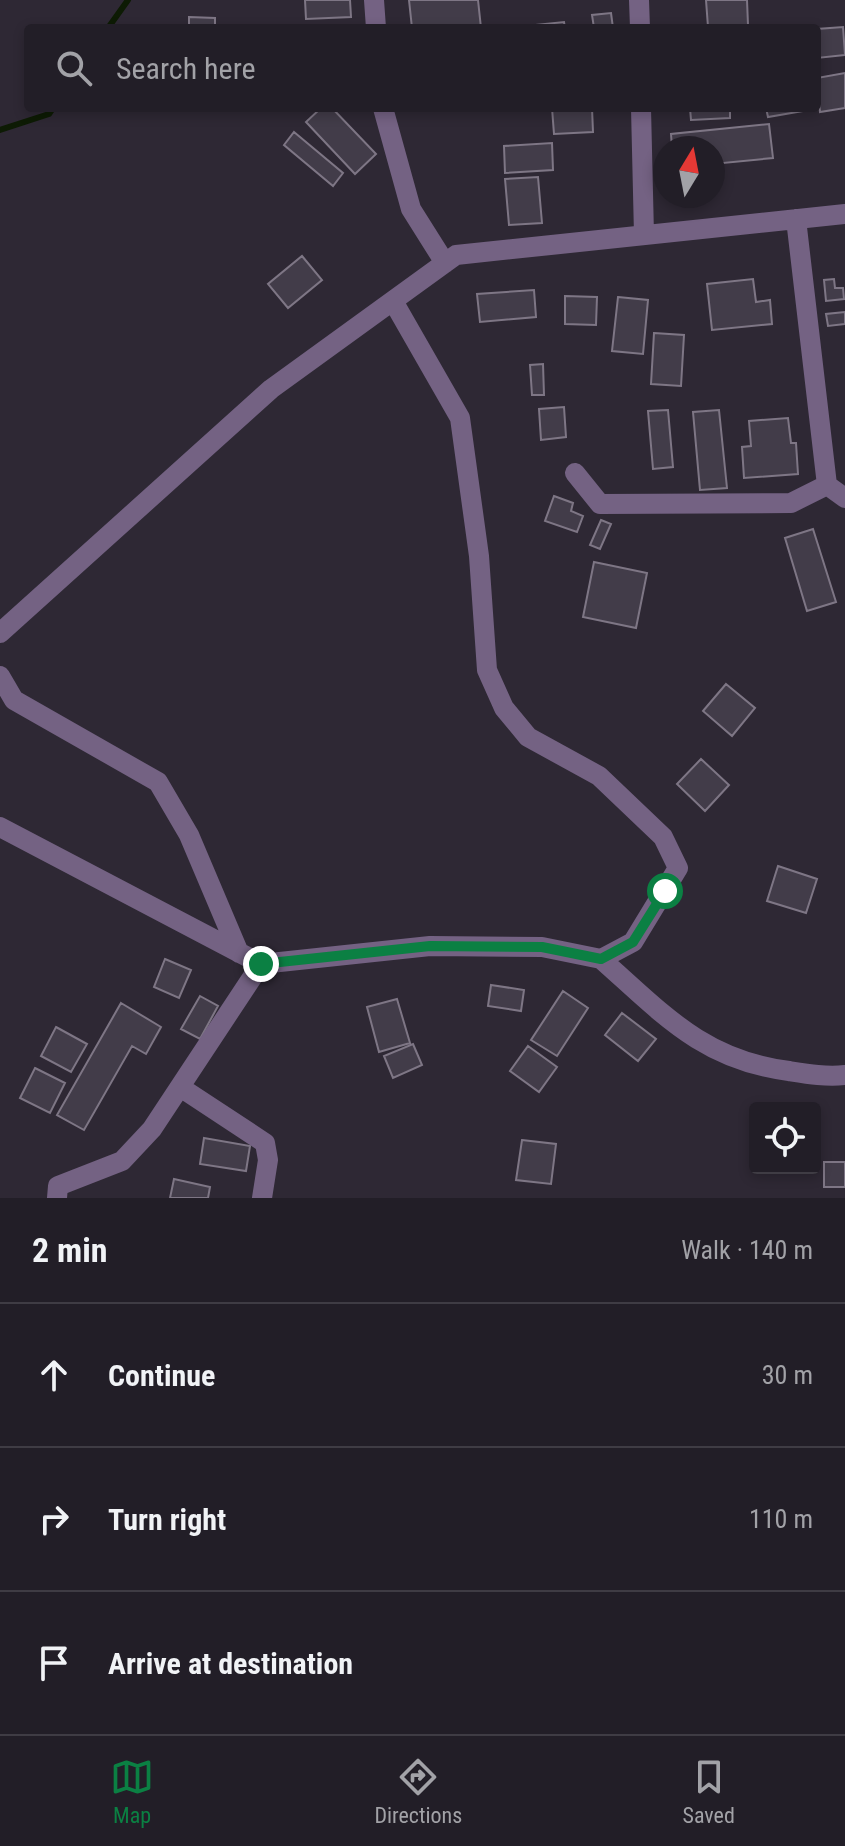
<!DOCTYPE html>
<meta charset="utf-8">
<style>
:root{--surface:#221e27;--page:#2e2b33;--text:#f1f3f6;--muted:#a2a2a7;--line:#3f3c44;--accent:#0b8043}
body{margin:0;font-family:"Roboto Condensed",sans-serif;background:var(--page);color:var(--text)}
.controls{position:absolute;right:24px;bottom:24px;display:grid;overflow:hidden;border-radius:8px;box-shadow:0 4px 12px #0003}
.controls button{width:72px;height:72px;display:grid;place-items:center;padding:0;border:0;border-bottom:2px solid var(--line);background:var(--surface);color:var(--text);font:40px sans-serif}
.compass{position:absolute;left:653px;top:136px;width:72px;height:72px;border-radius:50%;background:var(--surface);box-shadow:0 4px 12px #0003;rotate:10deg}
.stop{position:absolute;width:24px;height:24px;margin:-18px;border:6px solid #0b8043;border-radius:50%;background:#fff}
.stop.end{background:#0b8043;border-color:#fff;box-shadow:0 2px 8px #0008}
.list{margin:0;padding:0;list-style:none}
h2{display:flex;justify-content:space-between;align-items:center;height:104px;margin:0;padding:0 32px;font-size:34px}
h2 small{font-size:26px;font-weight:400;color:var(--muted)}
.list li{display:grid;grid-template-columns:52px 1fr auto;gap:24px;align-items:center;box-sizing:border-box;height:144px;padding:0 32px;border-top:2px solid var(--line)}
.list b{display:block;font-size:30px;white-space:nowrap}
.list em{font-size:26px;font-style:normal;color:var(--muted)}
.icon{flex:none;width:44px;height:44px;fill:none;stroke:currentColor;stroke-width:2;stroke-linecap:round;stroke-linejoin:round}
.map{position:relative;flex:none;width:845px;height:1198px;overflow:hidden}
.search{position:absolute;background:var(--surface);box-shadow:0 4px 12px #0003;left:24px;right:24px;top:24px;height:88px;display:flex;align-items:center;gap:20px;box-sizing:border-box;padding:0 28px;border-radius:8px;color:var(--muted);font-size:30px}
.sheet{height:536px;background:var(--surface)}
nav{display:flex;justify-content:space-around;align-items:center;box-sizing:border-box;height:112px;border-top:2px solid var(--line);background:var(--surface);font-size:22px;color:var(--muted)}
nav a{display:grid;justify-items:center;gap:4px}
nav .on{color:var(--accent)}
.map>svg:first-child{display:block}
</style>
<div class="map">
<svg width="845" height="1198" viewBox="0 0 845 1198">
<rect width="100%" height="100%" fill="#2e2834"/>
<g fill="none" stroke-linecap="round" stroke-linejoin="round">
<path stroke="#0d1b04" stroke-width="6" d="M 108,28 L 128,0
M 0,130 L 49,114 L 53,108"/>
</g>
<path fill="#423c49" stroke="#7e7685" stroke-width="2" d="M 305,0 L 350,0 L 351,17 L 306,19 Z
M 409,0 L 478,0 L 481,28 L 412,28 Z
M 706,0 L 747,0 L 748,25 L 708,27 Z
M 611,13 L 613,28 L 594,28 L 592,15 Z
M 189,17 L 215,18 L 215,28 L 189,28 Z
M 564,22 L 565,28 L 505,28 Z
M 843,27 L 845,55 L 817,58 L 817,29 Z
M 845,73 L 845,108 L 820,112 L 817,78 Z
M 321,108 L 332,108 L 376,154 L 355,174 L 306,122 Z
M 552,108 L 592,108 L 593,132 L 554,134 Z
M 690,108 L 730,108 L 730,118 L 691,120 Z
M 766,108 L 815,108 L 815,109 L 768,117 Z
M 769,124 L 773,158 L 713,164 L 713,148 L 672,148 L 671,134 Z
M 294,132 L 343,173 L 333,186 L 284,145 Z
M 552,143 L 553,170 L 505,173 L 504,146 Z
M 538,177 L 542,223 L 509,225 L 505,179 Z
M 302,256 L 322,280 L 288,308 L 268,284 Z
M 753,279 L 756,302 L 770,300 L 772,324 L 712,330 L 707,284 Z
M 834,279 L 835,288 L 843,288 L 844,299 L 826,301 L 824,280 Z
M 534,290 L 536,317 L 480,322 L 477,294 Z
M 565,296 L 597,297 L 596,325 L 565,324 Z
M 618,297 L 648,300 L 643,354 L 612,351 Z
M 845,312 L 845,324 L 828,326 L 826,314 Z
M 654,333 L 684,335 L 681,386 L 651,384 Z
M 543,364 L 544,395 L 532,395 L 530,365 Z
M 564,407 L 566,437 L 541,440 L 539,409 Z
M 668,410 L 673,467 L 653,469 L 648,411 Z
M 719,410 L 727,488 L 700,490 L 693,412 Z
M 788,418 L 791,443 L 796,443 L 798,474 L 744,478 L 742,447 L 751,446 L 749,421 Z
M 554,496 L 573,503 L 571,511 L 583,516 L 577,532 L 545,521 Z
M 601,520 L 611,524 L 600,549 L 590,545 Z
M 813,529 L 836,602 L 807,611 L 785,538 Z
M 594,562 L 647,573 L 636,628 L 583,617 Z
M 726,684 L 755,708 L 732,736 L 703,711 Z
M 701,759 L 729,785 L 705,811 L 677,784 Z
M 778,866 L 817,879 L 806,913 L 767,901 Z
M 165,959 L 191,970 L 179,998 L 154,987 Z
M 491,985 L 524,990 L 521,1011 L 488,1006 Z
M 563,991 L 588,1008 L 557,1056 L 531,1040 Z
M 200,996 L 218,1006 L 200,1039 L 181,1029 Z
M 397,999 L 410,1043 L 379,1052 L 367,1007 Z
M 121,1003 L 161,1027 L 146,1054 L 132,1046 L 84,1130 L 57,1115 Z
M 622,1013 L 656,1039 L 638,1061 L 605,1035 Z
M 56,1027 L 87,1044 L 71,1072 L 41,1056 Z
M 413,1044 L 422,1065 L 393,1078 L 384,1056 Z
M 528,1046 L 557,1067 L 539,1092 L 510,1071 Z
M 35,1068 L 65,1083 L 50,1113 L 20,1098 Z
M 204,1138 L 250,1146 L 246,1171 L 200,1164 Z
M 522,1140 L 556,1144 L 551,1184 L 516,1180 Z
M 824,1162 L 845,1162 L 845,1187 L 824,1187 Z
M 174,1179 L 210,1187 L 208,1198 L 170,1198 Z"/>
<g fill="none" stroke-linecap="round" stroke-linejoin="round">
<path stroke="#746283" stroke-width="20" d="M 374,0 L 376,28
M 639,0 L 640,28
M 383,108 L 411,209 L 445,263
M 641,108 L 644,235
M 796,219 L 827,485 L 845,498
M 575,473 L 600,504 L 791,503 L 827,485
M 0,633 L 271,389 L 456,255 L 845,214
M 0,676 L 14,700 L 158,782 L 189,835 L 239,953
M 0,827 L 261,964 L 430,946 L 542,947 L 601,959 L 633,942 L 678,868 L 663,837 L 599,776 L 528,737 L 504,708 L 487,670 L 479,556 L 460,418 L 393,301
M 601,959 C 663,1014 703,1060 789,1071 C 808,1074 826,1077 845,1075
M 180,1087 L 265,1143 L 268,1160 L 262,1198
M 57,1198 L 58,1186 L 122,1161 L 152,1129 L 261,964"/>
</g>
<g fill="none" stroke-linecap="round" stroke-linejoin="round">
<path stroke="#0b8043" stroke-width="10" d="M 261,964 L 430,946 L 542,947 L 601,959 L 633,942 L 665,891"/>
</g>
</svg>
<div class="controls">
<button><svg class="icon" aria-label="locate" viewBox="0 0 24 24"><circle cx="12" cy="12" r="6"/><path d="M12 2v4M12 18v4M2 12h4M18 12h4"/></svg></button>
</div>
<svg class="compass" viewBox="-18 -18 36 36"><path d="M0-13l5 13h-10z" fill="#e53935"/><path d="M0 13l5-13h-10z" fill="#a2a2a7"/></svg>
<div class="stop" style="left:665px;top:891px"></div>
<div class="stop end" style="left:261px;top:964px"></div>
<div class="search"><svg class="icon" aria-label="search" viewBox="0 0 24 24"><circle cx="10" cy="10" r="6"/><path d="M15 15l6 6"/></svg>Search here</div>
</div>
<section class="sheet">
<h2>2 min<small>Walk · 140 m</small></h2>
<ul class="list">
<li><svg class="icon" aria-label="ahead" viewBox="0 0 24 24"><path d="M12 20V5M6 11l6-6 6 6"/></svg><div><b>Continue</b></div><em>30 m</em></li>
<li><svg class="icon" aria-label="right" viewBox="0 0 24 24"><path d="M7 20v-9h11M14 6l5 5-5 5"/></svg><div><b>Turn right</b></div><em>110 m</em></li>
<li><svg class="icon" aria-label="arrive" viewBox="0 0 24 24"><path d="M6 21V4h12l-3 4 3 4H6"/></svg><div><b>Arrive at destination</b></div></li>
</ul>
</section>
<nav>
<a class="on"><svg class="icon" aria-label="map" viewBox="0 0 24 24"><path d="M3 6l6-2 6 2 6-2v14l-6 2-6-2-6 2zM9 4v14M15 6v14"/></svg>Map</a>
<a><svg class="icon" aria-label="directions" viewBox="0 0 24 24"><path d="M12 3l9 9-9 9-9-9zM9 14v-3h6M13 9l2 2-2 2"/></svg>Directions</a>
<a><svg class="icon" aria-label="saved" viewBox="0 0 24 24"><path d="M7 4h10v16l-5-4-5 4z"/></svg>Saved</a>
</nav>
